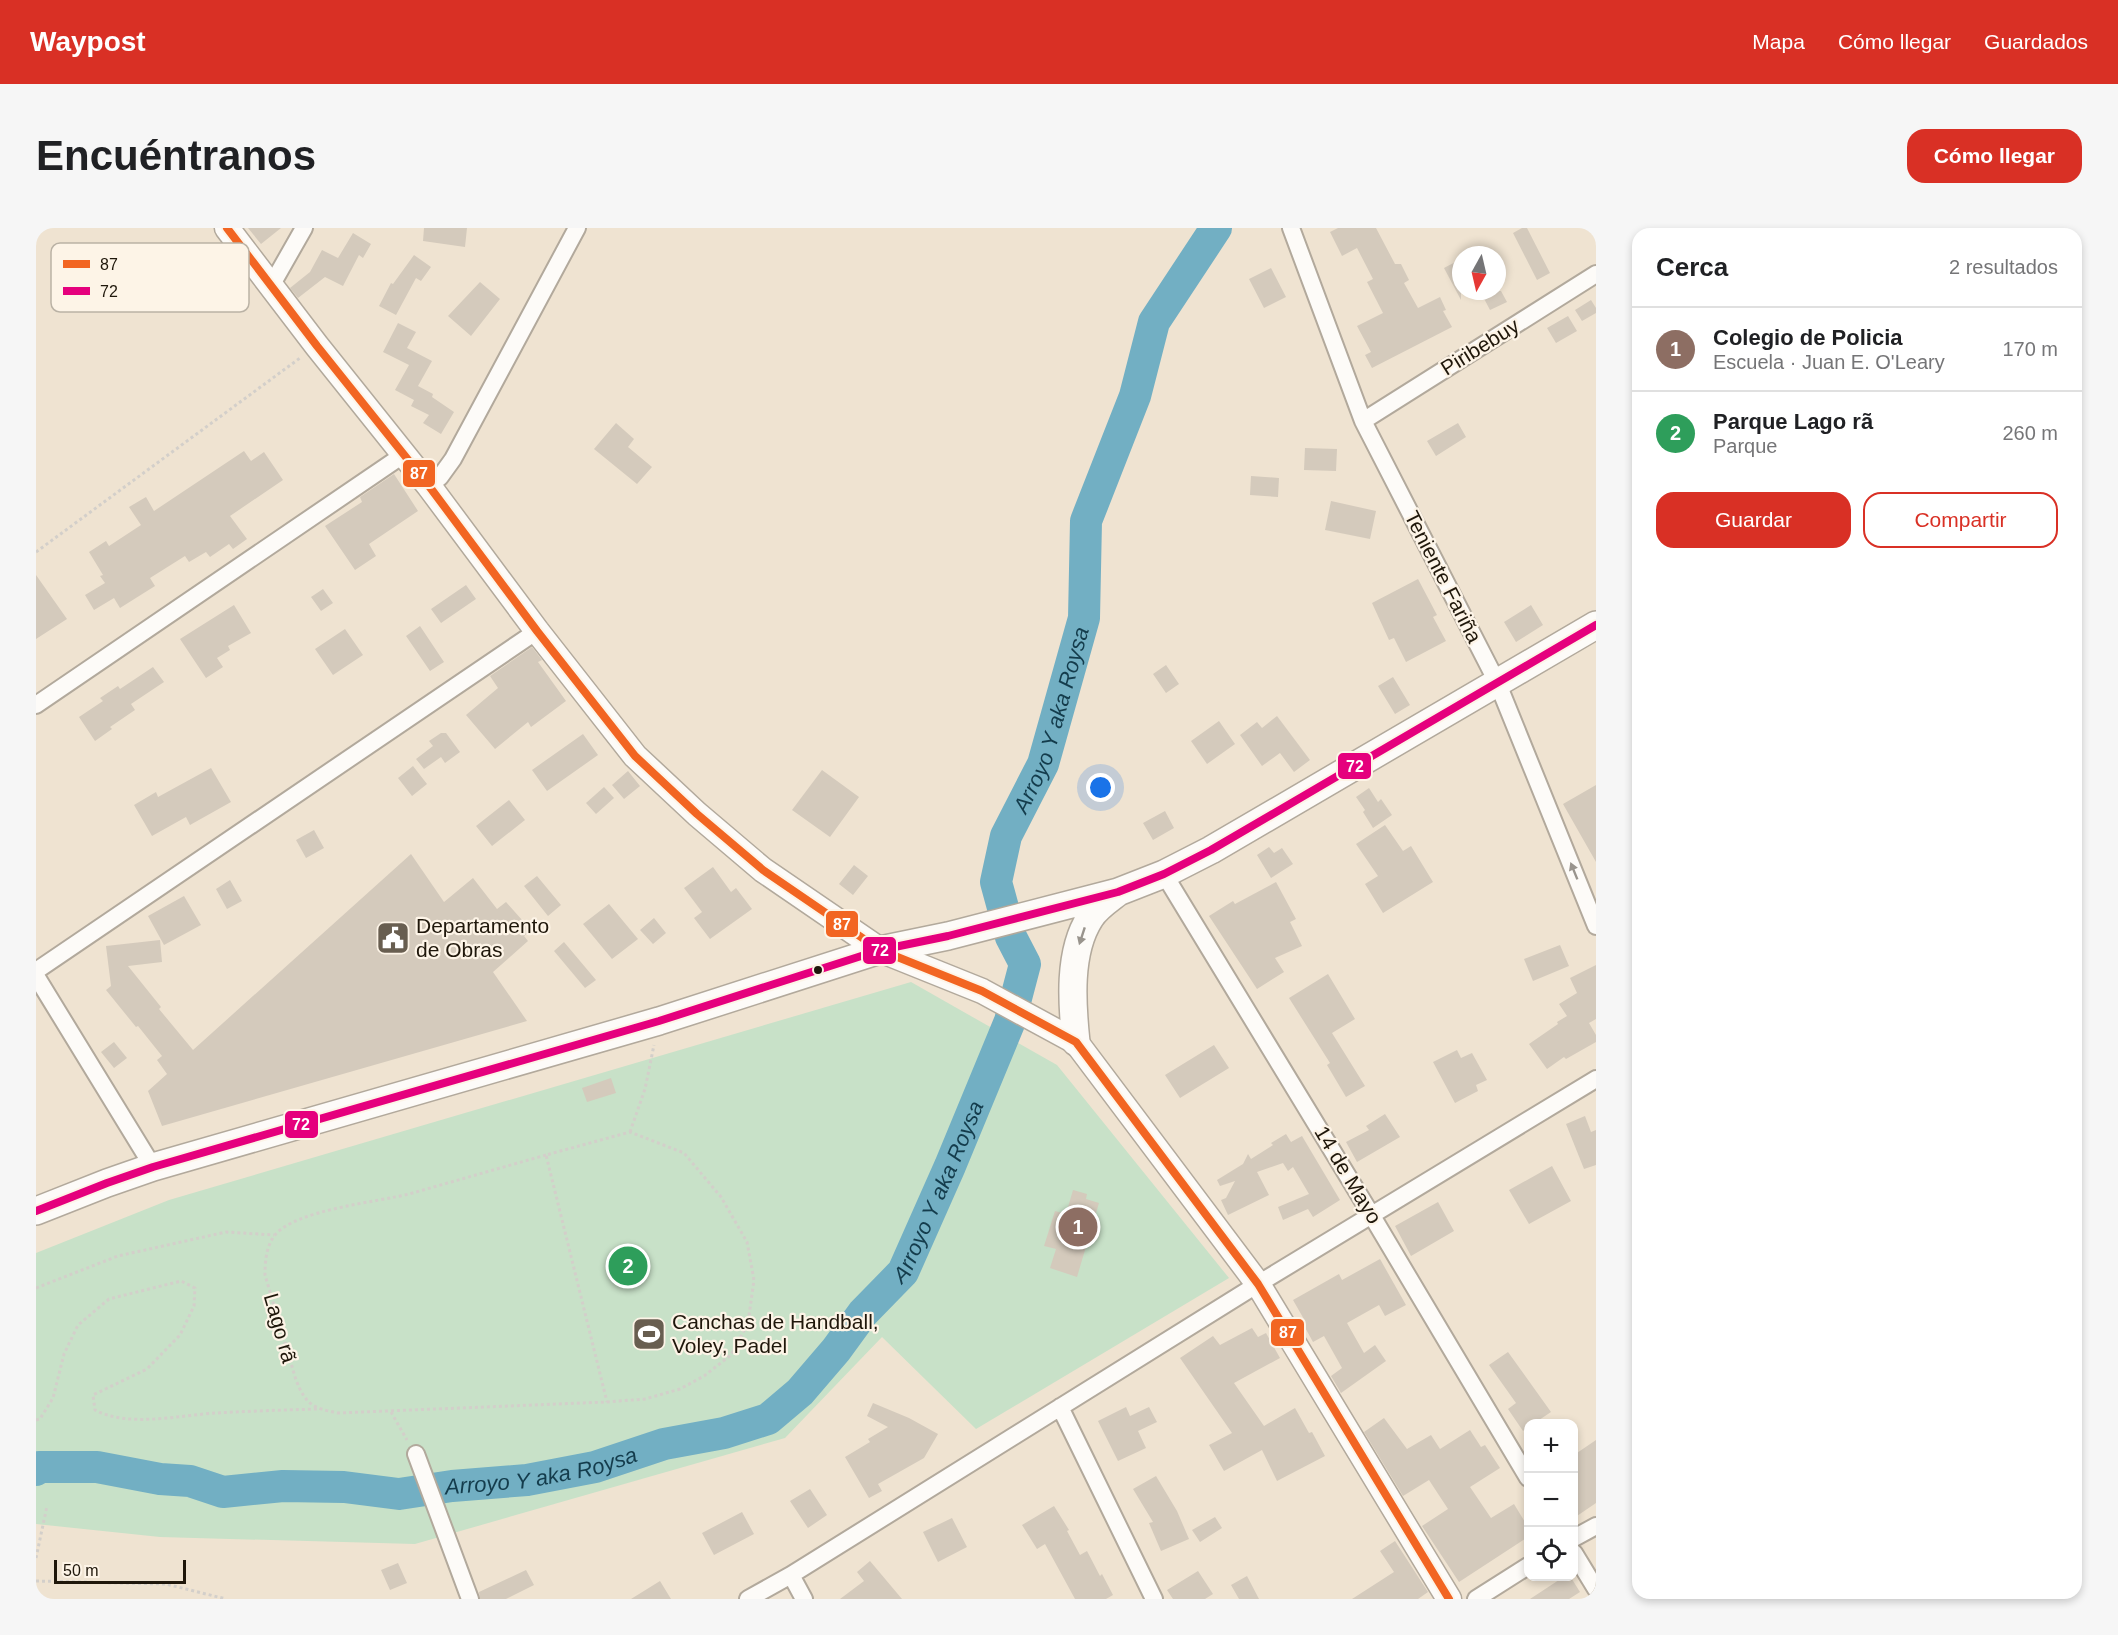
<!DOCTYPE html>
<html lang="es">
<meta charset="utf-8">
<style>
:root{--surface:#fff;--page:#f6f6f6;--text:#202124;--muted:#757577;--line:#e0e0e0;--accent:#d93025}
body{margin:0;font-family:Arial,sans-serif;background:var(--page);color:var(--text)}
.controls{position:absolute;right:18px;bottom:18px;display:grid;overflow:hidden;border-radius:12px;box-shadow:0 3px 9px #0003}
.controls button{width:54px;height:54px;display:grid;place-items:center;padding:0;border:0;border-bottom:2px solid var(--line);background:var(--surface);color:var(--text);font:30px sans-serif}
.compass{position:absolute;left:1416px;top:18px;width:54px;height:54px;border-radius:50%;background:var(--surface);box-shadow:0 3px 9px #0003;rotate:188deg}
.scale{position:absolute;left:18px;bottom:15px;width:132px;box-sizing:border-box;padding-left:6px;border:3px solid #1f170b;border-top:0;font-size:16px;line-height:21px;white-space:nowrap;color:#1f170b;-webkit-text-stroke:4px #fdf4e7;paint-order:stroke}
.you{position:absolute;left:1065px;top:560px;width:21px;height:21px;margin:-15px;border:4px solid #fff;border-radius:50%;background:#1a73e8;box-shadow:0 0 0 9px #1a73e833}
.badge{display:grid;place-items:center;width:39px;height:39px;border-radius:50%;background:var(--accent);color:#fff;font-size:20px;font-weight:700}
.pin{position:absolute;translate:-50% -50%;border:3px solid #fff;box-shadow:0 2px 6px #0006}
.list{margin:0;padding:0;list-style:none}
h2{display:flex;justify-content:space-between;align-items:center;height:78px;margin:0;padding:0 24px;font-size:26px}
h2 small{font-size:20px;font-weight:400;color:var(--muted)}
.list li{display:grid;grid-template-columns:39px 1fr auto;gap:18px;align-items:center;box-sizing:border-box;height:84px;padding:0 24px;border-top:2px solid var(--line)}
.list b{display:block;font-size:22px;white-space:nowrap}
.list p{margin:0;font-size:20px;white-space:nowrap;color:var(--muted)}
.list em{font-size:20px;font-style:normal;color:var(--muted)}
.actions{display:flex;gap:12px;padding:18px 24px}
.actions a{flex:1;padding:14px 0;border:2px solid var(--accent);border-radius:18px;text-align:center;font-size:21px;color:var(--accent)}
.actions .main{background:var(--accent);color:#fff}
.icon{flex:none;width:33px;height:33px;fill:none;stroke:currentColor;stroke-width:2;stroke-linecap:round;stroke-linejoin:round}
.map{position:relative;flex:none;width:1560px;height:1371px;overflow:hidden;border-radius:18px}
header{display:flex;align-items:center;gap:36px;box-sizing:border-box;height:84px;padding:0 30px;background:var(--accent);color:#fff}
header strong{font-size:28px}
nav{display:flex;gap:33px;margin-inline-start:auto;font-size:21px}
.intro{display:flex;align-items:center;justify-content:space-between;box-sizing:border-box;height:144px;padding:0 36px}
h1{margin:0;font-size:42px}
.button{padding:15px 27px;border-radius:18px;background:var(--accent);color:#fff;font-size:21px;font-weight:700}
main{display:flex;gap:36px;padding:0 36px}
aside{flex:1;background:var(--surface);border-radius:18px;box-shadow:0 3px 9px #0003}
.map>svg:first-child{display:block}
</style>
<header>
<strong>Waypost</strong>
<nav><a>Mapa</a><a>Cómo llegar</a><a>Guardados</a></nav>
</header>
<div class="intro"><h1>Encuéntranos</h1><a class="button">Cómo llegar</a></div>
<main>
<div class="map">
<svg width="1560" height="1371" viewBox="0 0 1560 1371">
<rect width="100%" height="100%" fill="#efe3d1"/>
<path fill="#c8e1c8" d="M 875,754 L 1021,837 L 1193,1050 L 940,1201 L 846,1109 L 749,1210 L 379,1316 L 124,1309 L 0,1296 L 0,1025 L 133,972 Z"/>
<g fill="none" stroke-linecap="round" stroke-linejoin="round">
<path stroke="#72afc3" stroke-width="32" id="s1" d="M 0,1242 L 3,1239 L 61,1239 L 124,1251 L 154,1253 L 187,1264 L 247,1258 L 308,1259 L 363,1266 L 416,1258 L 491,1252 L 559,1239 L 628,1216 L 688,1205 L 732,1191 L 764,1164 L 800,1122 L 827,1085 L 867,1044 L 914,938 L 974,793 L 989,736 L 975,709 L 960,654 L 970,608 L 1007,536 L 1048,390 L 1050,293 L 1099,168 L 1118,94 L 1180,0"/>
</g>
<path fill="#d4cabc" d="M 212,0 L 245,0 L 225,16 Z
M 388,0 L 431,0 L 429,19 L 387,13 Z
M 1302,0 L 1340,0 L 1359,36 L 1365,36 L 1373,52 L 1368,55 L 1382,80 L 1404,69 L 1410,82 L 1407,83 L 1416,99 L 1336,140 L 1329,127 L 1335,124 L 1321,98 L 1347,85 L 1331,54 L 1337,51 L 1321,20 L 1306,28 L 1294,4 Z
M 1486,0 L 1491,0 L 1514,45 L 1501,52 L 1477,5 Z
M 317,5 L 335,16 L 327,30 L 323,27 L 307,58 L 289,49 L 262,70 L 254,60 L 274,44 L 286,22 L 302,30 Z
M 378,27 L 395,39 L 385,53 L 380,50 L 360,87 L 343,78 L 355,55 L 357,56 Z
M 1425,31 L 1425,72 L 1408,40 Z
M 1235,40 L 1250,69 L 1228,80 L 1213,51 Z
M 444,54 L 464,71 L 435,108 L 412,88 Z
M 1444,63 L 1465,63 L 1471,74 L 1454,82 Z
M 1555,72 L 1560,80 L 1560,85 L 1546,93 L 1539,82 Z
M 1532,88 L 1541,103 L 1520,115 L 1511,100 Z
M 362,95 L 380,104 L 371,120 L 396,133 L 382,158 L 397,166 L 396,169 L 418,184 L 405,206 L 387,195 L 393,187 L 375,178 L 378,172 L 359,162 L 373,137 L 347,124 Z
M 580,195 L 598,211 L 592,219 L 616,239 L 601,256 L 558,221 Z
M 1422,195 L 1430,209 L 1400,228 L 1391,213 Z
M 1269,220 L 1301,221 L 1300,243 L 1268,242 Z
M 208,223 L 215,233 L 228,224 L 247,252 L 194,288 L 211,311 L 197,321 L 193,316 L 174,329 L 170,324 L 153,334 L 149,328 L 114,350 L 119,358 L 84,380 L 78,370 L 58,382 L 49,367 L 69,355 L 64,348 L 67,347 L 53,324 L 70,313 L 73,318 L 105,297 L 93,279 L 110,269 L 118,283 Z
M 358,246 L 382,283 L 333,316 L 340,328 L 319,342 L 289,298 L 326,274 L 324,269 Z
M 1215,248 L 1243,250 L 1242,269 L 1214,267 Z
M 1295,273 L 1340,283 L 1334,311 L 1289,302 Z
M 0,347 L 31,391 L 0,411 Z
M 1382,351 L 1401,387 L 1397,389 L 1410,413 L 1370,434 L 1358,410 L 1353,412 L 1336,375 Z
M 430,357 L 440,371 L 405,395 L 395,381 Z
M 287,361 L 297,375 L 285,383 L 275,369 Z
M 198,377 L 215,405 L 192,418 L 194,422 L 181,430 L 187,439 L 170,450 L 144,411 Z
M 1495,377 L 1507,397 L 1480,414 L 1468,394 Z
M 384,398 L 408,434 L 394,443 L 370,408 Z
M 309,401 L 327,427 L 297,447 L 279,421 Z
M 496,419 L 506,432 L 502,434 L 530,473 L 495,499 L 492,494 L 459,521 L 430,487 L 462,460 L 454,448 Z
M 1130,437 L 1143,456 L 1130,465 L 1117,446 Z
M 117,439 L 128,454 L 95,476 L 99,482 L 74,499 L 76,501 L 59,513 L 43,489 L 67,473 L 64,470 L 82,458 L 84,461 Z
M 1357,449 L 1374,477 L 1359,486 L 1342,458 Z
M 1241,488 L 1274,532 L 1258,544 L 1244,525 L 1226,538 L 1204,507 L 1221,494 L 1226,500 Z
M 1183,493 L 1199,516 L 1171,536 L 1155,513 Z
M 405,505 L 410,505 L 424,524 L 409,535 L 405,529 L 388,541 L 380,531 L 397,518 L 393,513 Z
M 547,506 L 562,527 L 511,563 L 496,542 Z
M 377,538 L 391,556 L 376,568 L 362,550 Z
M 175,540 L 195,574 L 154,597 L 150,589 L 116,608 L 98,577 L 120,564 L 122,569 Z
M 786,542 L 823,569 L 794,609 L 756,582 Z
M 592,543 L 604,558 L 588,571 L 576,557 Z
M 1560,557 L 1560,634 L 1527,576 Z
M 568,559 L 578,570 L 560,586 L 550,575 Z
M 1333,560 L 1342,574 L 1345,571 L 1356,587 L 1337,600 L 1327,584 L 1329,582 L 1320,569 Z
M 473,572 L 489,592 L 456,618 L 440,598 Z
M 1129,583 L 1138,600 L 1117,612 L 1107,595 Z
M 1349,597 L 1367,623 L 1375,618 L 1397,654 L 1347,685 L 1329,656 L 1342,648 L 1320,616 Z
M 278,602 L 288,620 L 270,630 L 260,612 Z
M 1233,619 L 1238,625 L 1246,620 L 1257,636 L 1235,650 L 1221,627 Z
M 375,626 L 408,674 L 437,650 L 461,681 L 470,674 L 495,702 L 488,708 L 492,713 L 457,744 L 491,793 L 126,898 L 112,863 L 131,846 L 121,832 L 126,828 L 102,798 L 100,799 L 70,762 L 75,758 L 70,718 L 124,712 L 126,734 L 92,738 L 125,779 L 123,781 L 157,822 Z
M 818,637 L 832,648 L 817,667 L 803,656 Z
M 677,639 L 695,664 L 700,660 L 716,681 L 674,711 L 658,690 L 666,684 L 648,660 Z
M 501,648 L 525,677 L 512,688 L 488,658 Z
M 194,652 L 206,673 L 191,681 L 180,661 Z
M 1240,654 L 1260,691 L 1254,694 L 1266,718 L 1239,730 L 1248,744 L 1221,761 L 1173,688 L 1197,673 L 1199,676 Z
M 148,668 L 165,697 L 128,717 L 112,688 Z
M 573,676 L 602,711 L 576,731 L 547,696 Z
M 618,690 L 630,705 L 617,716 L 604,702 Z
M 528,714 L 560,752 L 549,760 L 518,723 Z
M 1524,717 L 1533,738 L 1497,753 L 1488,731 Z
M 1560,737 L 1560,791 L 1553,795 L 1560,807 L 1560,814 L 1530,831 L 1528,829 L 1511,841 L 1493,816 L 1522,796 L 1521,794 L 1531,788 L 1523,776 L 1541,765 L 1534,750 Z
M 1292,746 L 1319,791 L 1296,805 L 1329,858 L 1310,869 L 1291,837 L 1294,835 L 1253,770 Z
M 78,814 L 91,830 L 78,840 L 65,824 Z
M 1178,817 L 1193,840 L 1144,870 L 1129,847 Z
M 1421,822 L 1425,830 L 1436,825 L 1451,852 L 1440,857 L 1442,863 L 1419,875 L 1397,834 Z
M 575,850 L 580,865 L 551,874 L 546,860 Z
M 1349,886 L 1364,909 L 1321,934 L 1310,914 L 1333,902 L 1330,898 Z
M 1549,888 L 1555,904 L 1560,902 L 1560,937 L 1548,941 L 1530,896 Z
M 1250,906 L 1255,914 L 1266,908 L 1304,972 L 1277,989 L 1272,981 L 1247,992 L 1242,979 L 1273,966 L 1257,939 L 1252,943 L 1247,935 L 1221,944 L 1233,967 L 1192,987 L 1185,972 L 1190,970 L 1199,953 L 1184,958 L 1181,952 L 1207,936 L 1212,926 L 1215,931 L 1237,917 L 1235,915 Z
M 1516,938 L 1535,973 L 1493,996 L 1473,962 Z
M 1037,962 L 1051,966 L 1050,971 L 1063,975 L 1041,1049 L 1014,1040 L 1020,1021 L 1008,1018 L 1019,983 L 1030,986 Z
M 1402,974 L 1418,1003 L 1375,1028 L 1359,998 Z
M 1344,1031 L 1370,1077 L 1349,1088 L 1343,1077 L 1311,1095 L 1328,1125 L 1339,1117 L 1350,1133 L 1305,1165 L 1295,1148 L 1306,1140 L 1288,1108 L 1277,1114 L 1266,1094 L 1269,1093 L 1257,1072 L 1303,1046 L 1306,1052 Z
M 1216,1100 L 1222,1109 L 1230,1105 L 1244,1130 L 1198,1155 L 1228,1198 L 1259,1180 L 1273,1205 L 1276,1204 L 1289,1228 L 1241,1253 L 1226,1222 L 1188,1243 L 1173,1217 L 1196,1205 L 1144,1130 L 1177,1108 L 1184,1117 Z
M 1472,1124 L 1515,1184 L 1497,1196 L 1492,1196 L 1492,1199 L 1487,1203 L 1472,1181 L 1480,1175 L 1453,1137 Z
M 837,1175 L 873,1190 L 902,1206 L 888,1230 L 842,1256 L 846,1263 L 833,1270 L 809,1229 L 834,1214 L 832,1211 L 852,1199 L 831,1188 Z
M 1090,1179 L 1094,1188 L 1113,1179 L 1121,1194 L 1102,1203 L 1110,1220 L 1082,1233 L 1062,1193 Z
M 1348,1190 L 1371,1221 L 1395,1207 L 1404,1221 L 1434,1202 L 1445,1219 L 1449,1217 L 1464,1240 L 1434,1259 L 1455,1290 L 1478,1276 L 1492,1299 L 1492,1309 L 1423,1354 L 1386,1298 L 1412,1281 L 1393,1252 L 1367,1268 L 1328,1204 Z
M 1560,1212 L 1560,1275 L 1538,1290 L 1538,1227 Z
M 1120,1248 L 1141,1283 L 1153,1311 L 1125,1323 L 1113,1295 L 1117,1294 L 1097,1261 Z
M 774,1261 L 791,1287 L 772,1300 L 754,1273 Z
M 1018,1278 L 1033,1302 L 1031,1303 L 1044,1327 L 1051,1323 L 1064,1348 L 1066,1346 L 1077,1367 L 1070,1371 L 1039,1371 L 1009,1316 L 1001,1321 L 986,1297 Z
M 706,1284 L 718,1306 L 678,1327 L 666,1305 Z
M 1179,1289 L 1186,1300 L 1164,1314 L 1156,1302 Z
M 916,1290 L 931,1319 L 902,1334 L 887,1304 Z
M 1359,1313 L 1392,1364 L 1382,1371 L 1316,1371 L 1358,1344 L 1344,1323 Z
M 834,1333 L 866,1371 L 804,1371 L 828,1353 L 821,1344 Z
M 362,1335 L 371,1355 L 354,1362 L 345,1342 Z
M 490,1342 L 498,1357 L 470,1371 L 444,1371 L 443,1364 Z
M 1162,1343 L 1177,1366 L 1169,1371 L 1137,1371 L 1131,1362 Z
M 1211,1348 L 1223,1371 L 1203,1371 L 1195,1357 Z
M 1529,1348 L 1534,1348 L 1544,1364 L 1533,1371 L 1494,1371 Z
M 624,1353 L 635,1371 L 595,1371 Z"/>
<g fill="none" stroke-linecap="round" stroke-linejoin="round">
<g stroke="#b2a99c" stroke-width="20">
<path id="street" d="M 1255,0 L 1327,193 L 1462,456 L 1560,698
M 235,58 L 268,0
M 1327,193 L 1560,46
M 393,258 L 404,249 L 417,231 L 541,0
M 0,477 L 367,227
M 1128,646 L 1336,988 L 1492,1250
M 0,743 L 501,403
M 0,748 L 117,939
M 1024,1179 L 1118,1371
M 380,1226 L 434,1371
M 1538,1310 L 1560,1298
M 1538,1325 L 1560,1361
M 755,1347 L 768,1371
M 712,1371 L 755,1347 L 1222,1056 L 1560,851
M 1440,1371 L 1492,1338"/>
</g>
<g stroke="#b2a99c" stroke-width="27">
<path id="secondary" d="M 191,0 L 281,118 L 393,258 L 501,403 L 599,528 L 661,586 L 727,642 L 844,722 L 946,763 L 1040,814 L 1222,1056 L 1413,1371"/>
</g>
<g stroke="#b2a99c" stroke-width="30">
<path id="primary" d="M 1040,814 C 1036,776 1032,724 1054,690 C 1060,680 1072,672 1081,665
M 0,983 L 71,955 L 117,939 L 623,793 L 844,722 L 912,708 L 1082,664 L 1128,646 L 1175,622 L 1560,397"/>
</g>
<path stroke="#d3cfca" stroke-width="3" stroke-dasharray="3 3" stroke-linecap="butt" d="M 0,324 L 264,130
M 594,904 L 609,861 L 618,817
M 510,927 C 464,940 419,953 373,966 C 341,974 259,982 239,1007 C 230,1018 229,1034 229,1047 L 260,1152 C 270,1177 277,1180 302,1185 L 571,1174 L 609,1171 L 644,1161 L 668,1148 L 695,1127 L 712,1095 L 718,1052 L 711,1014 L 685,969 L 648,925 L 594,904 L 510,927 L 571,1174
M 0,1060 L 82,1028 L 190,1004 L 238,1007
M 355,1184 L 371,1212
M 0,1192 L 4,1191 L 17,1170 L 28,1126 L 42,1097 L 73,1071 L 145,1053 L 159,1060 L 158,1078 L 144,1107 L 111,1141 L 57,1167 L 59,1182 C 93,1200 143,1187 181,1185 C 214,1183 248,1182 282,1181
M 0,1330 L 11,1278
M 0,1353 L 130,1356 L 190,1371"/>
<use href="#street" stroke="#fdfbf8" stroke-width="16"/>
<use href="#secondary" stroke="#fdfbf8" stroke-width="24"/>
<use href="#primary" stroke="#fdfbf8" stroke-width="27"/>
<g stroke="#fdf4e7" stroke-width="12">
<path id="bus-1" d="M 191,0 L 281,118 L 393,258 L 501,403 L 599,528 L 661,586 L 727,642 L 844,722 L 946,763 L 1040,814 L 1222,1056 L 1413,1371"/>
</g>
<g stroke="#fdf4e7" stroke-width="12">
<path id="bus-2" d="M 0,983 L 71,955 L 117,939 L 623,793 L 844,722 L 912,708 L 1082,664 L 1128,646 L 1175,622 L 1560,397"/>
</g>
<use href="#bus-1" stroke="#f26522" stroke-width="8"/>
<use href="#bus-2" stroke="#e5007d" stroke-width="8"/>
</g>
<defs><path id="oneway-solid" d="M-6-.8H1V-3.2L6.5 0L1 3.2V.8H-6Z" transform="scale(1.5)"/></defs>
<g fill="#99948d">
<use href="#oneway-solid" transform="translate(1538 643) rotate(-112)"/>
<use href="#oneway-solid" transform="translate(1046 708) rotate(108)"/>
</g>
<defs>
<g id="civic-square" transform="scale(1.725)"><rect x="-9" y="-9" width="18" height="18" rx="4" fill="#685e50" stroke="#fdf4e7"/><path d="M-.6-6.5H3V-4.5H.6V-3L4-1V1h2V6H-6V1h2V-1L-.6-3ZM-1.2 2.5V6h2.4V2.5Z" fill="#fff"/></g>
<g id="stadium-square" transform="scale(1.725)"><rect x="-9" y="-9" width="18" height="18" rx="4" fill="#685e50" stroke="#fdf4e7"/><path d="M0-5a6.5 5 0 1 0 0 10a6.5 5 0 1 0 0-10ZM-3.5-1.8h7v3.6h-7Z" fill="#fff"/></g>
</defs>
<g fill-rule="evenodd">
<use href="#civic-square" x="357" y="710"/>
<use href="#stadium-square" x="613" y="1106"/>
</g>
<circle fill="#1f170b" stroke="#fdf4e7" stroke-width="2" cx="782" cy="742" r="5"/>
<g text-anchor="middle" stroke-width="4.5" stroke-linejoin="round" paint-order="stroke">
<g font-size="21" fill="#1f170b" stroke="#fdf4e7">
<text transform="translate(1444 119) rotate(-32)" y="7">Piribebuy</text>
<text transform="translate(1407 349) rotate(63)" y="7">Teniente Fariña</text>
<text transform="translate(1312 947) rotate(59)" y="7">14 de Mayo</text>
<text transform="translate(244 1100) rotate(74)" y="7">Lago rã</text>
</g>
<g font-size="21" fill="#1f170b" stroke="#fdf4e7" text-anchor="start">
<text x="380" y="705">Departamento<tspan x="380" dy="24">de Obras</tspan></text>
<text x="636" y="1101">Canchas de Handball,<tspan x="636" dy="24">Voley, Padel</tspan></text>
</g>
<g font-size="22" font-style="italic" fill="#143c4c" stroke="#fdf4e7">
<text dy="8" stroke="none"><textPath href="#s1" startOffset="1538">Arroyo Y aka Roysa</textPath></text>
<text dy="8" stroke="none"><textPath href="#s1" startOffset="1034">Arroyo Y aka Roysa</textPath></text>
<text dy="8" stroke="none"><textPath href="#s1" startOffset="512">Arroyo Y aka Roysa</textPath></text>
</g>
</g>
<rect x="15" y="15" width="198" height="69" rx="9" fill="#fdf4e7" stroke="#bab2a5" stroke-width="1.5"/>
<rect x="27" y="32" width="27" height="8" fill="#f26522"/>
<rect x="27" y="59" width="27" height="8" fill="#e5007d"/>
<g font-size="16" fill="#1f170b">
<text x="64" y="42">87</text>
<text x="64" y="69">72</text>
</g>
<g stroke="#fdf4e7" stroke-width="2">
<rect x="366" y="231" width="34" height="29" rx="6" fill="#f26522"/>
<rect x="1301" y="524" width="35" height="28" rx="6" fill="#e5007d"/>
<rect x="789" y="682" width="34" height="28" rx="6" fill="#f26522"/>
<rect x="826" y="708" width="35" height="29" rx="6" fill="#e5007d"/>
<rect x="248" y="882" width="35" height="29" rx="6" fill="#e5007d"/>
<rect x="1234" y="1090" width="35" height="29" rx="6" fill="#f26522"/>
</g>
<g font-size="16" text-anchor="middle" font-weight="bold" fill="#fff">
<text x="383" y="251">87</text>
<text x="1319" y="544">72</text>
<text x="806" y="702">87</text>
<text x="844" y="728">72</text>
<text x="265" y="902">72</text>
<text x="1252" y="1110">87</text>
</g>
</svg>
<div class="controls">
<button>+</button>
<button>−</button>
<button><svg class="icon" aria-label="locate" viewBox="0 0 24 24"><circle cx="12" cy="12" r="6"/><path d="M12 2v4M12 18v4M2 12h4M18 12h4"/></svg></button>
</div>
<svg class="compass" viewBox="-18 -18 36 36"><path d="M0-13l5 13h-10z" fill="#e53935"/><path d="M0 13l5-13h-10z" fill="#757577"/></svg>
<div class="scale">50 m</div>
<div class="you"></div>
<div class="pin badge" style="left:1042px;top:999px;background:#8d6e63">1</div>
<div class="pin badge" style="left:592px;top:1038px;background:#2e9e5b">2</div>
</div>
<aside>
<h2>Cerca<small>2 resultados</small></h2>
<ul class="list">
<li><span class="badge" style="background:#8d6e63">1</span><div><b>Colegio de Policia</b><p>Escuela · Juan E. O'Leary</p></div><em>170 m</em></li>
<li><span class="badge" style="background:#2e9e5b">2</span><div><b>Parque Lago rã</b><p>Parque</p></div><em>260 m</em></li>
</ul>
<div class="actions"><a class="main">Guardar</a><a>Compartir</a></div>
</aside>
</main>
